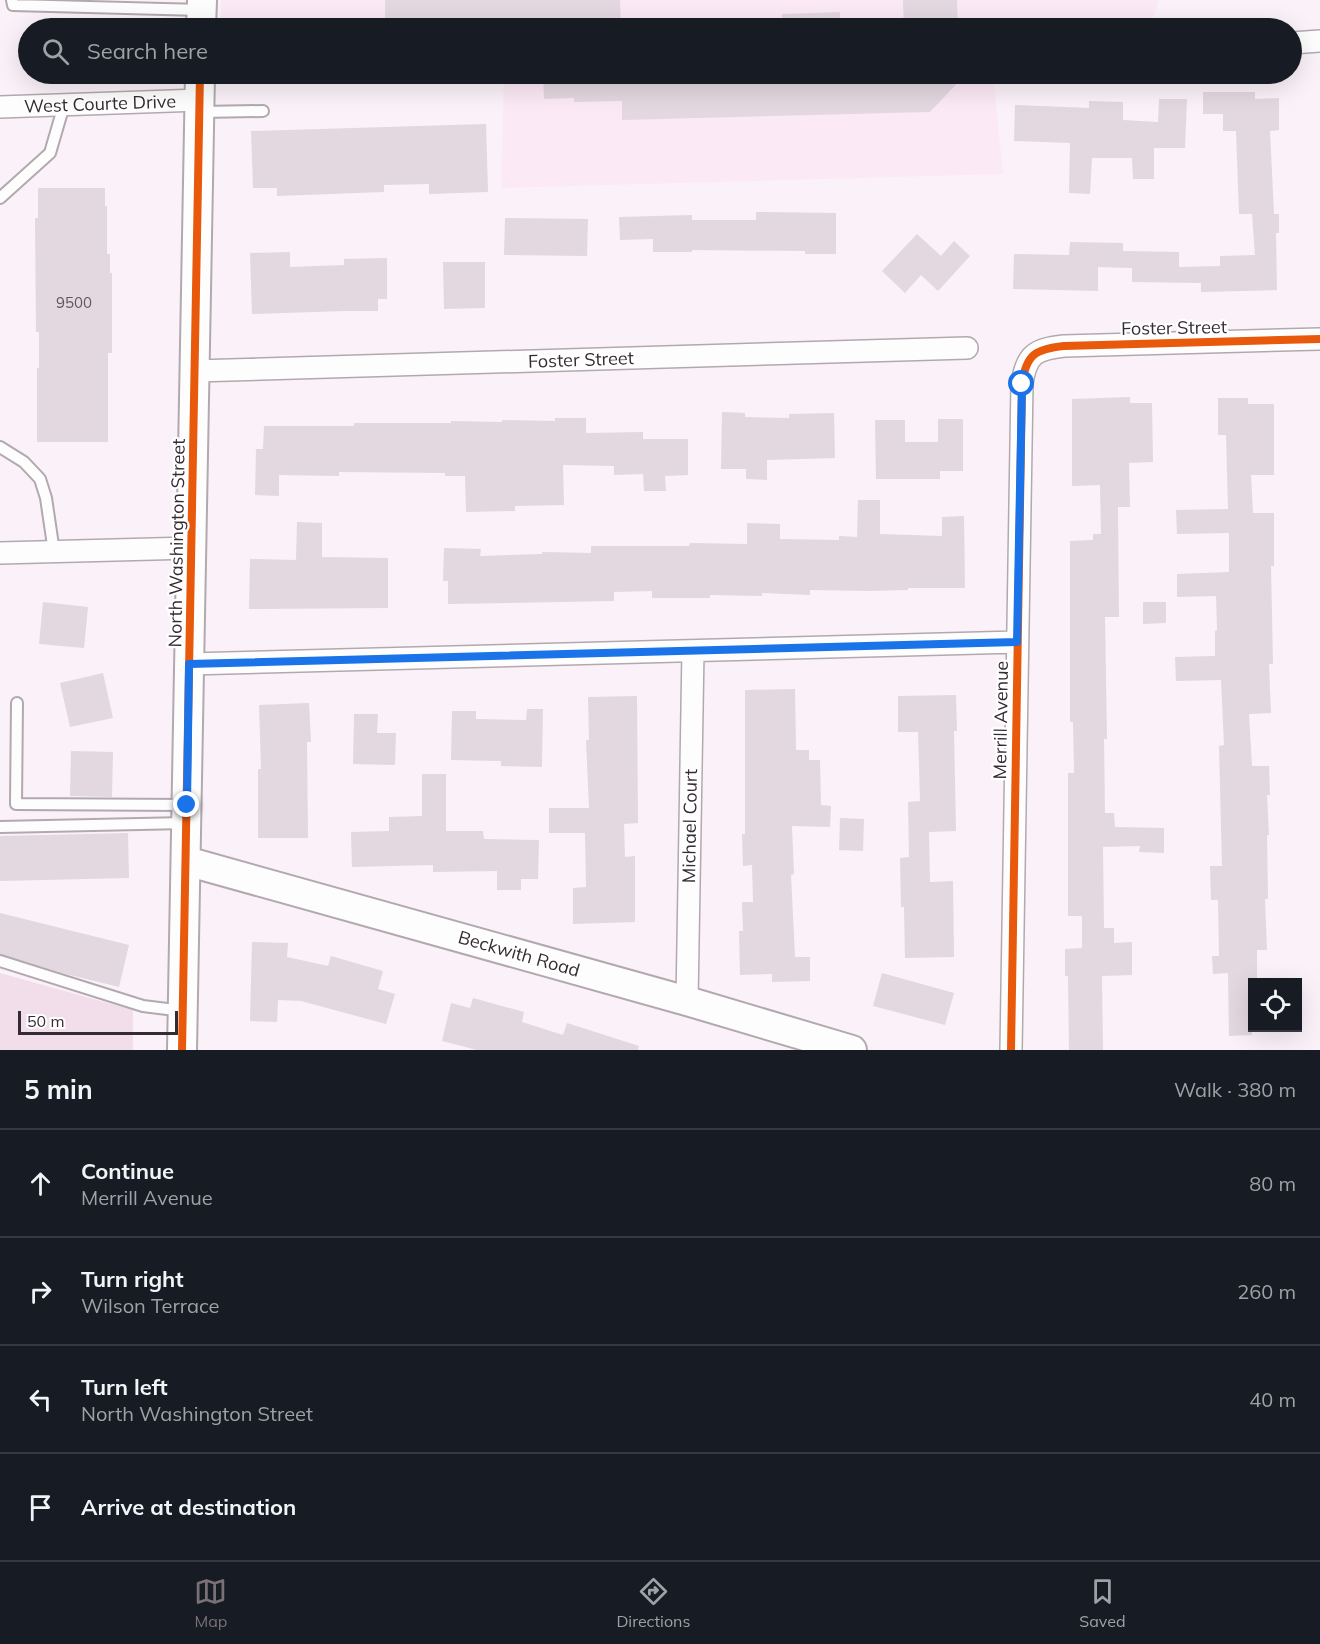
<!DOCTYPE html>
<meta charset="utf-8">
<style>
:root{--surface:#171b24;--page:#20242c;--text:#f1f3f6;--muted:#9ea1a6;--line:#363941;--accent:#7a7177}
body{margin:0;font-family:Mulish,sans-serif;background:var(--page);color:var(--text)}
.controls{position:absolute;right:18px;bottom:18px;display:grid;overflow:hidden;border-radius:0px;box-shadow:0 6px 24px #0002}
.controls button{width:54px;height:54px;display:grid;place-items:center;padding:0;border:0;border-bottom:2px solid var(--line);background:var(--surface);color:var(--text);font:30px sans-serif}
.scale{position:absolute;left:18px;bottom:15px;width:160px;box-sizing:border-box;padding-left:6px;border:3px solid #352b32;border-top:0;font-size:16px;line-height:21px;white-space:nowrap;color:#352b32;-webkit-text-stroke:4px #fff;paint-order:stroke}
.stop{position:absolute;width:18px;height:18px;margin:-14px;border:4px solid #1a73e8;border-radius:50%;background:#fff}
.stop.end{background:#1a73e8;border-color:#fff;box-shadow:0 2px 6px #0008}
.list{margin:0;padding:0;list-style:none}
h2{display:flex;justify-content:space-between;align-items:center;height:78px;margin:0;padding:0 24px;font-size:26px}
h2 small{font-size:20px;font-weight:400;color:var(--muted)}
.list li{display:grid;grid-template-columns:39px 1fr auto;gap:18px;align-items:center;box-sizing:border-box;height:108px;padding:0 24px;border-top:2px solid var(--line)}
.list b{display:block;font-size:22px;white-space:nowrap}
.list p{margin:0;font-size:20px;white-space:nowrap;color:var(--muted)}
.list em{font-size:20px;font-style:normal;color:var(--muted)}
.icon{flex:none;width:33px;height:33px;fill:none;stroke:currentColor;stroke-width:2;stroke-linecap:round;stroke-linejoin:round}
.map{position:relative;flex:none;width:1320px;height:1050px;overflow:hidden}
.search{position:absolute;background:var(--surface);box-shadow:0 6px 24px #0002;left:18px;right:18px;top:18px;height:66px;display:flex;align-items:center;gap:15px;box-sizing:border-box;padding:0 21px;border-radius:33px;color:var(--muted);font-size:22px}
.sheet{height:510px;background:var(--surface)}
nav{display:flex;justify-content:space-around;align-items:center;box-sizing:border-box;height:84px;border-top:2px solid var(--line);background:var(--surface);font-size:16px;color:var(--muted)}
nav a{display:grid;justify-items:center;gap:3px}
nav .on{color:var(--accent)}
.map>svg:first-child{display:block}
</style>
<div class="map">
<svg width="1320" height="1050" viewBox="0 0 1320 1050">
<rect width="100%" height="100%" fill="#faf2f8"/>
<path fill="#fce9f6" d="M 221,0 L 1159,0 L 1154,15 L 1143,28 L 221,28 Z
M 504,74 L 993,74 L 1003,174 L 501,188 Z"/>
<path fill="#f2ddeb" d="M 0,973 L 133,1010 L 133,1050 L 0,1050 Z"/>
<path fill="#e3d7e0" d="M 385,0 L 620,0 L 621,28 L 385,28 Z
M 903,0 L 957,0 L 958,28 L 904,28 Z
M 840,12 L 840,28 L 783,28 L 782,14 Z
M 543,74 L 966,74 L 930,112 L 622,120 L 622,101 L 574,102 L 574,98 L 544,99 Z
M 1203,92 L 1255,92 L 1255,99 L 1279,98 L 1279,130 L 1270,131 L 1274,214 L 1279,214 L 1279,233 L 1276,233 L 1277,290 L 1201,292 L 1201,283 L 1132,282 L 1132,268 L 1098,267 L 1098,291 L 1013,289 L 1014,254 L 1069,255 L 1070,242 L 1123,243 L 1123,251 L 1179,252 L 1179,267 L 1220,266 L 1220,256 L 1255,255 L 1252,214 L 1239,214 L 1236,131 L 1223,131 L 1223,114 L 1203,114 Z
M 1159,99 L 1187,99 L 1185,148 L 1154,148 L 1154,179 L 1133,179 L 1132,158 L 1092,158 L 1090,194 L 1069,193 L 1070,143 L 1014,141 L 1015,105 L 1089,108 L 1089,101 L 1123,102 L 1123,120 L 1158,122 Z
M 486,124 L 488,192 L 429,194 L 429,184 L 384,185 L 384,192 L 277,196 L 277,188 L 253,188 L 251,131 Z
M 38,188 L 105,188 L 105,206 L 107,206 L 107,254 L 110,254 L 110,273 L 112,273 L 112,353 L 108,353 L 108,442 L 37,442 L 37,368 L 39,368 L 39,332 L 36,332 L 35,218 L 38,218 Z
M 756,212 L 836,213 L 836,254 L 805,254 L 805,251 L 692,250 L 692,252 L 653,252 L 653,239 L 620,240 L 619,217 L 692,215 L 692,220 L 756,220 Z
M 505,218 L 588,219 L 587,256 L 504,255 Z
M 917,234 L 941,256 L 954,241 L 970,256 L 938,291 L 921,275 L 905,293 L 882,271 Z
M 290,252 L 290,267 L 344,265 L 344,259 L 387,258 L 387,299 L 378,299 L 378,311 L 345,311 L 252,314 L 250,253 Z
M 443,262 L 485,262 L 485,308 L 444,309 Z
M 1130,397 L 1130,403 L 1152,403 L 1153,462 L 1129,463 L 1130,507 L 1118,507 L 1119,617 L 1105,617 L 1107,739 L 1104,739 L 1105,813 L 1114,813 L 1115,827 L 1164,828 L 1164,853 L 1139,852 L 1140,846 L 1103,847 L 1104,928 L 1114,928 L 1114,943 L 1132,942 L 1132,975 L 1102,976 L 1103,1050 L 1069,1050 L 1068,976 L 1065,976 L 1065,949 L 1082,948 L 1082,916 L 1068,916 L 1068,773 L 1074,773 L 1073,722 L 1070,722 L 1070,541 L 1093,540 L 1093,534 L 1101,534 L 1100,485 L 1072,486 L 1072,399 Z
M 1218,398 L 1248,398 L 1248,404 L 1274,404 L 1274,475 L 1251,475 L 1253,513 L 1274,513 L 1274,566 L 1271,566 L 1273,664 L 1269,664 L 1271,713 L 1249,714 L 1252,766 L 1269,766 L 1270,795 L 1267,795 L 1269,835 L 1267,835 L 1268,899 L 1265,899 L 1267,950 L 1257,950 L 1257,982 L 1252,982 L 1252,1035 L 1229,1036 L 1228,973 L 1213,974 L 1212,956 L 1219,956 L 1218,900 L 1211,900 L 1210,866 L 1222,866 L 1219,746 L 1224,745 L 1221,680 L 1176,681 L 1175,657 L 1215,656 L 1215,631 L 1217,630 L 1216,596 L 1177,597 L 1177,574 L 1229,572 L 1229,533 L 1177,534 L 1176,510 L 1228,509 L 1226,435 L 1218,435 Z
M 722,412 L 745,413 L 745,417 L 789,418 L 789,414 L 834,413 L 835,458 L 767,460 L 767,480 L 746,479 L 746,469 L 721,469 Z
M 555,418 L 586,418 L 586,433 L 643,432 L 643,439 L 688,439 L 688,475 L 665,476 L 666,491 L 644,491 L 643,474 L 614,475 L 614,466 L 563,465 L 564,505 L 515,506 L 515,511 L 466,512 L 465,476 L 445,476 L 445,473 L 339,472 L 339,476 L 279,475 L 279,496 L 255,495 L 256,449 L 263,449 L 264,426 L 354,426 L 354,423 L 451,423 L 451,421 L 502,422 L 502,420 L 555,421 Z
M 938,419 L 963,419 L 963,471 L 940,471 L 940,479 L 876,479 L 875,420 L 905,420 L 905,442 L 938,442 Z
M 858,500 L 880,500 L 880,534 L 942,536 L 942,517 L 964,516 L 965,588 L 908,588 L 908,590 L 869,591 L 810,590 L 810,595 L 762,593 L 762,596 L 710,595 L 710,598 L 652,598 L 652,591 L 614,592 L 614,601 L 448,604 L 448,581 L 443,581 L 444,548 L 481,549 L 480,556 L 542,554 L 542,552 L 591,553 L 591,546 L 689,546 L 690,543 L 747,544 L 747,523 L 780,524 L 780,539 L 839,540 L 839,536 L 857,537 Z
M 297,522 L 322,523 L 322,557 L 388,558 L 388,608 L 249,609 L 250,559 L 296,560 Z
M 43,602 L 88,607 L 84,648 L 39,644 Z
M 1143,602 L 1166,602 L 1166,623 L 1143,624 Z
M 103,673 L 113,718 L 70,727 L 60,683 Z
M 795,689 L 796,750 L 809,750 L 809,760 L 820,760 L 821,805 L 831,806 L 830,827 L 792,826 L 794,874 L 791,875 L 795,957 L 810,957 L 810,981 L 772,982 L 772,974 L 740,975 L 739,931 L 743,931 L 742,902 L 753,902 L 752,865 L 743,866 L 742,834 L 745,834 L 745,690 Z
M 956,695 L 957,731 L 954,731 L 956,831 L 929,832 L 930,882 L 953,881 L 954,957 L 905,958 L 904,907 L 901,907 L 900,858 L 909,857 L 908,802 L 920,801 L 918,732 L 898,732 L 898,696 Z
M 637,696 L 638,823 L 624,824 L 625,857 L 635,856 L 635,922 L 573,924 L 573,888 L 586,887 L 585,833 L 549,833 L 549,808 L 589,808 L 586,740 L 589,740 L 588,697 Z
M 309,703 L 311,742 L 307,742 L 308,838 L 258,838 L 258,769 L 261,769 L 259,705 Z
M 527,709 L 543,709 L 542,767 L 501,766 L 501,761 L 451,760 L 452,711 L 476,711 L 476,719 L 526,720 Z
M 354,714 L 378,714 L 377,733 L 396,733 L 395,765 L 353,764 Z
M 71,751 L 113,752 L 112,797 L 70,796 Z
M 422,774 L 446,774 L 446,831 L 483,831 L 484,839 L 539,840 L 538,879 L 521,879 L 521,890 L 497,890 L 497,871 L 433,872 L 433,865 L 352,867 L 351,832 L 389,831 L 389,817 L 422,816 Z
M 840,818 L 864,819 L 863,851 L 839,850 Z
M 128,833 L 129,878 L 0,881 L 0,836 Z
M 0,913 L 129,945 L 119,987 L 66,974 L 0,954 Z
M 252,942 L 288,943 L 287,957 L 328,966 L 331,956 L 383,971 L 378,989 L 395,994 L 386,1024 L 301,1001 L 278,1000 L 277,1022 L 250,1021 Z
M 882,973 L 954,993 L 945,1025 L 873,1006 Z
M 473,998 L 524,1012 L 522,1022 L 563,1035 L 567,1023 L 639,1046 L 638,1050 L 477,1050 L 442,1041 L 451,1003 L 470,1008 Z"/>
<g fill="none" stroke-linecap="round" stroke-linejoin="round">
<g stroke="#b2a9af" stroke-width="14">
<path id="lane" d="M 12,0 L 13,5 L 201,10
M 200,112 L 263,111
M 0,198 L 50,153 L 64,105
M 0,447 L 24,462 L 40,479 L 46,498 L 54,552
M 17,703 L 16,804 L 186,805
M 0,827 L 186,823
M 0,961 L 143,1006 L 183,1011"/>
</g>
<g stroke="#b2a9af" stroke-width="24">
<path id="street" d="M 1292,43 L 1320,41
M 0,107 L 200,100
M 195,371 L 967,348
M 0,553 L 191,548
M 189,664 L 1017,642
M 687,1001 L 693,651
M 1011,1050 L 1022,384 C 1026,354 1036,349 1064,346 L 1320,339"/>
</g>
<g stroke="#b2a9af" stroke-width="32">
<path id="secondary" d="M 201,28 L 202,0
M 186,861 L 687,1001 L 852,1050
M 182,1050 L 200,74"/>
</g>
<use href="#lane" stroke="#fefdfe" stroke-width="10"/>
<use href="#street" stroke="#fefdfe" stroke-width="21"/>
<use href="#secondary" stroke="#fefdfe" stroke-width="28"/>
<g stroke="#fff" stroke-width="11">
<path id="cycleway" d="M 182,1050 L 200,74
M 1011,1050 L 1022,384 C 1026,354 1036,349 1064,346 L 1320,339"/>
</g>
<use href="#cycleway" stroke="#e8590c" stroke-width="8"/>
</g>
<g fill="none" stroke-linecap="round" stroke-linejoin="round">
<path stroke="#1a73e8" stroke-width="8" d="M 187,805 L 189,664 L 1017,642 L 1022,384"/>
</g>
<g text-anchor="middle" stroke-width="4.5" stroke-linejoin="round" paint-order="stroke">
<g font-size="15" fill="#60565e">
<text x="74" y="308">9500</text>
</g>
<g font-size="18" fill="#352b32" stroke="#fff">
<text transform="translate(100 104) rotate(-2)" y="6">West Courte Drive</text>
<text transform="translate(1174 328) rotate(-1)" y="6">Foster Street</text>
<text transform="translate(581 360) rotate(-2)" y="6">Foster Street</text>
<text transform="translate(177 543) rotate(-89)" y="6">North Washington Street</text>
<text transform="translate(1001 720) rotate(-89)" y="6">Merrill Avenue</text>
<text transform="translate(690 826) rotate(-89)" y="6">Michael Court</text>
<text transform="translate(519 954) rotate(16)" y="6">Beckwith Road</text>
</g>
</g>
</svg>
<div class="controls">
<button><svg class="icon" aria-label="locate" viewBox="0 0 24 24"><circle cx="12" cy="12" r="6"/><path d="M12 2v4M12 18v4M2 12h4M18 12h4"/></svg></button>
</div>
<div class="scale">50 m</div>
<div class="stop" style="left:1022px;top:384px"></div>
<div class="stop end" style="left:187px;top:805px"></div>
<div class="search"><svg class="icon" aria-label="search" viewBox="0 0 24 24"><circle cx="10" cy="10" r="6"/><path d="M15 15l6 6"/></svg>Search here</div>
</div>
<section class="sheet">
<h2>5 min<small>Walk · 380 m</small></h2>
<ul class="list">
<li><svg class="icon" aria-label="ahead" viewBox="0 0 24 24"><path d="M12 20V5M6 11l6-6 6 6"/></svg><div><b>Continue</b><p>Merrill Avenue</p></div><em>80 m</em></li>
<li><svg class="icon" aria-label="right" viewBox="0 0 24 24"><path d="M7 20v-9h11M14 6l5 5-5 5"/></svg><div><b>Turn right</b><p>Wilson Terrace</p></div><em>260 m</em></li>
<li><svg class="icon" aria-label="left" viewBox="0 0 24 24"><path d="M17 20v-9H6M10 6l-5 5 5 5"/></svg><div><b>Turn left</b><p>North Washington Street</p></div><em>40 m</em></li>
<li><svg class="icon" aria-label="arrive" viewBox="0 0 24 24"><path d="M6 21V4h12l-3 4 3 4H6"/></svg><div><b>Arrive at destination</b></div></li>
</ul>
</section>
<nav>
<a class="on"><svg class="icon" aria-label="map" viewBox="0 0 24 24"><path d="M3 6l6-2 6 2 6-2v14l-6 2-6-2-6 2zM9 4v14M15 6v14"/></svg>Map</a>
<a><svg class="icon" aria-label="directions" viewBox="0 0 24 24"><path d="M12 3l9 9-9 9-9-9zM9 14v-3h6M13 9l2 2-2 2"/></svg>Directions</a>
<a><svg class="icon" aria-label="saved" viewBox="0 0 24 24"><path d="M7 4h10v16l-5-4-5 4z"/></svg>Saved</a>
</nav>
